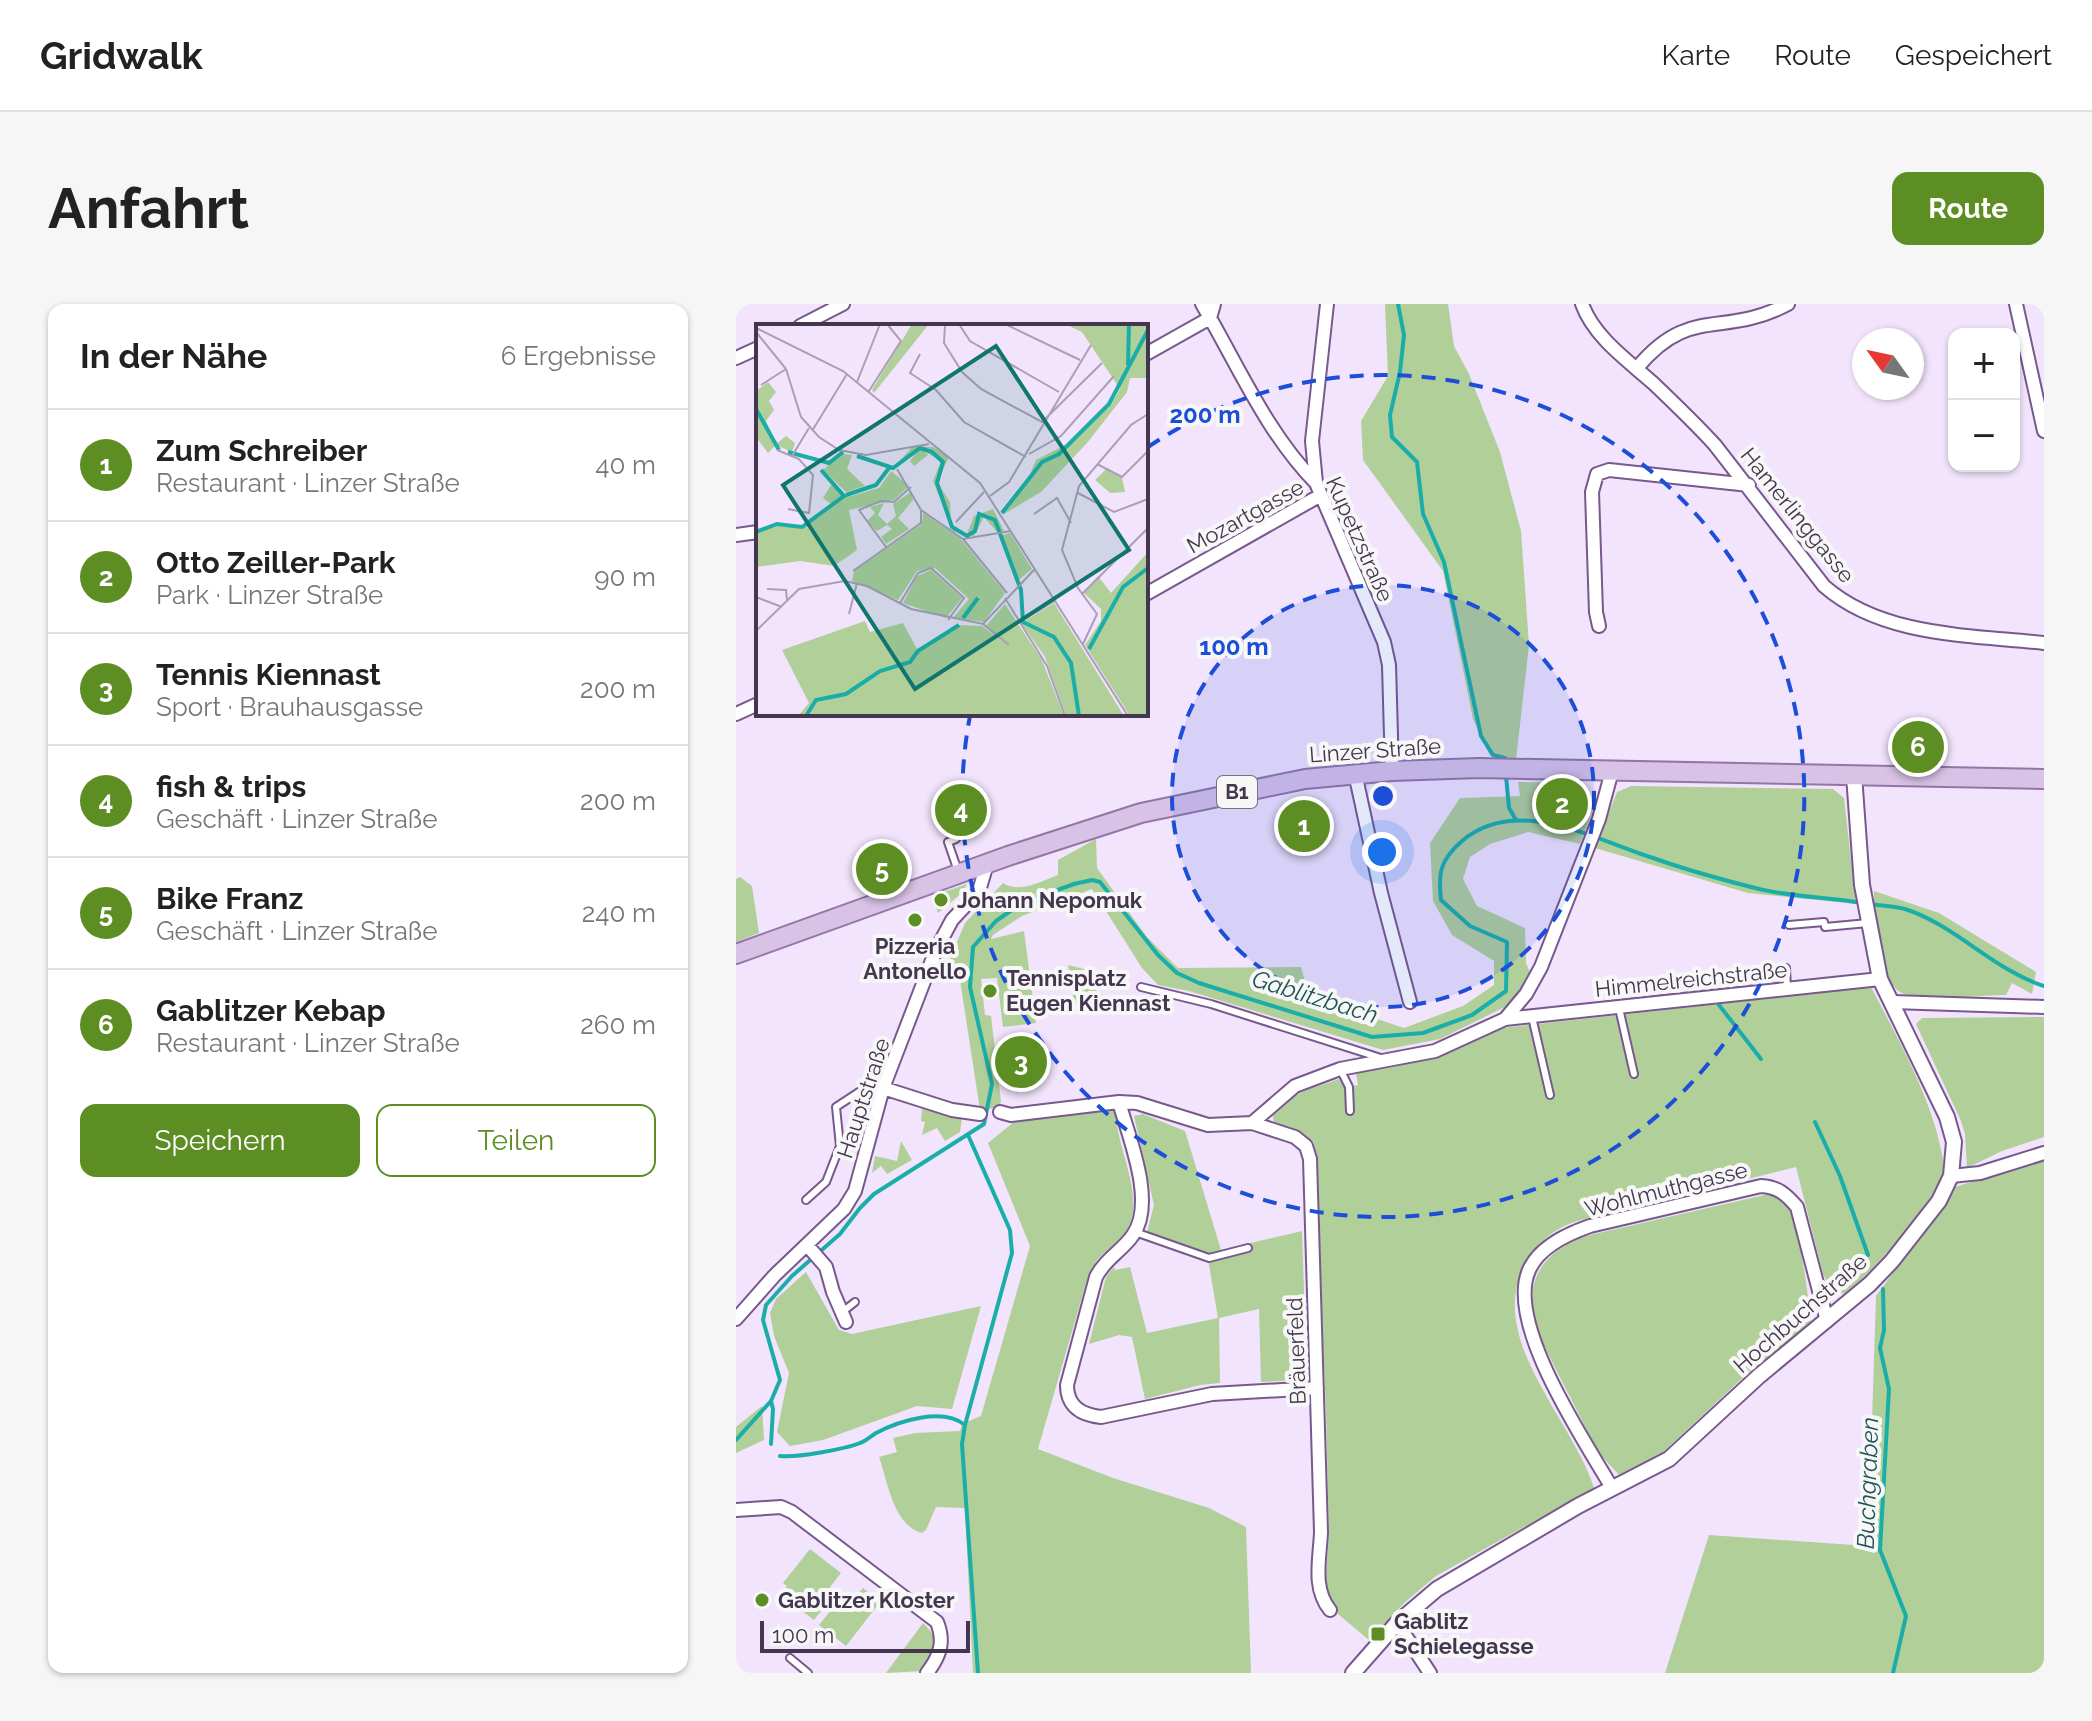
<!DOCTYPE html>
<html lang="de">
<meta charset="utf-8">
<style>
:root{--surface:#fff;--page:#f6f6f6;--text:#222;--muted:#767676;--line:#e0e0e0;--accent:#5d8e24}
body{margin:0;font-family:Raleway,sans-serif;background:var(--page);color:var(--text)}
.controls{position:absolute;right:24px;top:24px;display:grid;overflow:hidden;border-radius:16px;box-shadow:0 2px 6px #0004}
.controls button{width:72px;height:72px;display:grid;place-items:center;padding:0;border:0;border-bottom:2px solid var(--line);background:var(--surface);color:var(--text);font:40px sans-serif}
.compass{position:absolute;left:1116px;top:24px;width:72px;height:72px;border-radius:50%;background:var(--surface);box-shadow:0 2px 6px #0004;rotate:303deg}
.scale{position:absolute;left:24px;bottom:20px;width:210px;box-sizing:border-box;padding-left:8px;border:4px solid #44364e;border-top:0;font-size:22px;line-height:28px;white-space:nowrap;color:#44364e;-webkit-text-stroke:6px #f7f7f7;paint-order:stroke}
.you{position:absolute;left:646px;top:548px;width:28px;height:28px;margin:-20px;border:6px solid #fff;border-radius:50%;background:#1a73e8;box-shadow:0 0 0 12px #1a73e833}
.badge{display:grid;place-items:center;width:52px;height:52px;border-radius:50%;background:var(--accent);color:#fff;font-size:26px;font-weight:700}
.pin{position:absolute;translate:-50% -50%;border:4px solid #fff;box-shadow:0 2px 8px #0006}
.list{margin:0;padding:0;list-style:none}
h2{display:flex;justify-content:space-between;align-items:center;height:104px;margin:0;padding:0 32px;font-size:34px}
h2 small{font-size:26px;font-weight:400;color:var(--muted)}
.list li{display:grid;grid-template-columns:52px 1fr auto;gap:24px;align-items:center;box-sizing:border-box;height:112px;padding:0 32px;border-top:2px solid var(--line)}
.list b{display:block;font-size:30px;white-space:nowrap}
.list p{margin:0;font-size:26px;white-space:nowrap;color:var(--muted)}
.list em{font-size:26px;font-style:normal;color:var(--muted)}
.actions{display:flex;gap:16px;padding:24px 32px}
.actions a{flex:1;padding:18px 0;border:2px solid var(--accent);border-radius:16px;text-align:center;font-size:28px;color:var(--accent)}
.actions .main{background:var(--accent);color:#fff}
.map{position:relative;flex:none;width:1308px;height:1369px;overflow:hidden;border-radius:16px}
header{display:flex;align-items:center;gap:48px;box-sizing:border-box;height:112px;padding:0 40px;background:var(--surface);border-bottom:2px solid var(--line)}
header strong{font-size:38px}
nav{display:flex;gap:44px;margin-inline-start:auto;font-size:28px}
.intro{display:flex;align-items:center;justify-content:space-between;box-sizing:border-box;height:192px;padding:0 48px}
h1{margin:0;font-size:56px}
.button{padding:20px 36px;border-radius:16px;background:var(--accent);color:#fff;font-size:28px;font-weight:700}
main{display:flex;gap:48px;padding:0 48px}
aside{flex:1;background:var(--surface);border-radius:16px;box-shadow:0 2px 6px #0004}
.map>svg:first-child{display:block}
</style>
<header>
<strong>Gridwalk</strong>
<nav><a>Karte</a><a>Route</a><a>Gespeichert</a></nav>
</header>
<div class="intro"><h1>Anfahrt</h1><a class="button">Route</a></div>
<main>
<aside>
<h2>In der Nähe<small>6 Ergebnisse</small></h2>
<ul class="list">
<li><span class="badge">1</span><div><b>Zum Schreiber</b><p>Restaurant · Linzer Straße</p></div><em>40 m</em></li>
<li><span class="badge">2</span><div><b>Otto Zeiller-Park</b><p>Park · Linzer Straße</p></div><em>90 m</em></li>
<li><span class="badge">3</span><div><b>Tennis Kiennast</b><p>Sport · Brauhausgasse</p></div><em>200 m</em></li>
<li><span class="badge">4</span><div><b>fish &amp; trips</b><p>Geschäft · Linzer Straße</p></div><em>200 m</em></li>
<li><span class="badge">5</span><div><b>Bike Franz</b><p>Geschäft · Linzer Straße</p></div><em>240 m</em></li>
<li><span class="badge">6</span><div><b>Gablitzer Kebap</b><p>Restaurant · Linzer Straße</p></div><em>260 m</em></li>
</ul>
<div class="actions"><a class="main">Speichern</a><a>Teilen</a></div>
</aside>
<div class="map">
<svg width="1308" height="1369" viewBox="0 0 1308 1369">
<rect width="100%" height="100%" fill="#f2e4fc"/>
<path fill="#b1cf98" d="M 649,0 L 712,0 L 718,42 L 733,70 L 764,148 L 785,227 L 793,341 L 780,456 L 754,452 L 737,415 L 707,267 L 627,156 L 625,117 L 652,72 Z
M 782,478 C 815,479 838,473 857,504 L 844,540 L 792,528 L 754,540 L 734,553 L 727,575 L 741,602 L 789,624 L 790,659 L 795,671 L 777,699 L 704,735 L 647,746 L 453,687 L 422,681 L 406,664 L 356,585 L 286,612 L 257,631 L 255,635 L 288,627 L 300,719 L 267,723 L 261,674 L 245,675 L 249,711 L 255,712 L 265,798 L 261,804 L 244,806 L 224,676 L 208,669 L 229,619 L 267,579 C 284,590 305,577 322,571 L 322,556 L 360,535 L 361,564 L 411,633 L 442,664 L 565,663 L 573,692 L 668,724 L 727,702 L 758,681 L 758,657 L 716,631 L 697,597 L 694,539 L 724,494 L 784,492 Z
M 895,482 L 1097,485 L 1108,494 L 1120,600 L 1012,589 L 859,544 L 881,488 Z
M 4,573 L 16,582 L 23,629 L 0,638 L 0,575 Z
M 231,580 L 226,589 L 202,609 L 196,592 Z
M 1138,587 L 1203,609 L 1300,668 L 1296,690 L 1276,679 L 1270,691 C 1249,691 1180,698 1164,688 C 1143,675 1137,610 1138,587 Z
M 332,661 L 348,665 L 346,676 L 372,695 L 338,700 Z
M 1135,683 C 1160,731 1195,793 1205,846 C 1206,851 1208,859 1208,864 C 1204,895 1135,968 1111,989 L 1097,990 L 1087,970 L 1060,863 L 841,917 C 819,924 801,938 790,958 C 748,1033 836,1114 858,1184 L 700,1272 L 668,1299 L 633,1336 L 602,1310 L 595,1300 L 589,1285 L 593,1231 L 590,1107 L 578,838 L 561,827 L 538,819 L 536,808 C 557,788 576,785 603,775 L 610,784 L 622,781 L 620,769 L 658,763 L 708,749 L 757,725 Z
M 1308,713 L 1308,833 L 1266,847 L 1231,864 L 1229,830 L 1225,817 L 1180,720 L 1186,714 Z
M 374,804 L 380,808 C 380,846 409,888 392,925 C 386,937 370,945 361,956 C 358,961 355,967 352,972 L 302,1145 L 377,1174 L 473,1204 L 510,1223 L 515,1369 L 237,1369 L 229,1204 L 200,1203 L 190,1226 L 186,1229 C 157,1221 152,1178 143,1153 L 161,1148 L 157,1134 L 179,1129 L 224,1127 L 226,1120 L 245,1112 L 294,942 L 252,839 L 283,814 Z
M 186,805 L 226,813 L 224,828 L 209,837 L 201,824 L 186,831 L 189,818 L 185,817 Z
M 407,810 L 449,827 L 485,946 L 566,927 L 571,1076 L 525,1078 L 523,1005 L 483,1014 L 484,1079 L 464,1081 L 409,1095 L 396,1033 L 383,1031 L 353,1040 L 370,973 L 378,963 L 379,966 L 394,963 L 411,1029 L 482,1014 L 471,949 L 411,928 L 418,901 L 398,812 Z
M 165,837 L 176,856 L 151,870 L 145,862 L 136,869 L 139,852 L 161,857 Z
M 1308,855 L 1308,1369 L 929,1369 L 973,1231 L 1132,1242 L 1140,992 L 1219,883 Z
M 1033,890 C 1040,892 1045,893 1050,899 C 1063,916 1073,996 1075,1020 L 1014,1067 L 926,1149 L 883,1171 L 862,1148 L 803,1032 C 787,983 799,954 845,933 Z
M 70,968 L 103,1026 L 116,1030 L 245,1002 L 216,1105 L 181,1102 L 87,1136 L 54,1142 L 41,1128 L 53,1069 L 38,1032 L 34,1009 L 40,995 Z
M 26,1102 L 28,1136 L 0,1149 L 0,1123 Z
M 74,1245 L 105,1269 L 94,1283 L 100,1288 L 78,1316 L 45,1291 L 51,1282 L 47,1279 Z
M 127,1284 L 144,1298 L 110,1342 L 83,1321 L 106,1292 L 115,1299 Z
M 187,1319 C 207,1338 199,1347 186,1367 L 150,1369 Z"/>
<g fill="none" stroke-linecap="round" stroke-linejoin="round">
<path stroke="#1baea9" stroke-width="4" d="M 662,0 L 668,31 L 664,68 L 654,111 L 656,133 L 681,158 L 687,210 L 708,258 L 745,432 L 757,451 L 769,454 L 770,459
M 770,472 L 773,504 L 780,516
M 1134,600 C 1146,602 1160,602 1172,606 C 1221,623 1258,666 1308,682
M 983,701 L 1025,755
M 1079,818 L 1104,872 L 1132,951
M 1147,985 L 1148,1026 L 1144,1044 L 1153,1085 L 1144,1246 L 1170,1312 L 1157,1369
M 229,1121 L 276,949 L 274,926 L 232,831
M 0,1136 L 35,1097 L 44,1076 L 27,1016 L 30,1001 L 56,972 L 104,930 L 124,904 L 138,890 L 248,820 L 256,780 L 234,683 L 237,643 L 260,617 L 286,599 L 338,580 L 356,576 L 364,578 L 422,651 L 441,669 L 463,679 L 636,733 L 687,729 L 736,711 L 770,687 L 771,638 L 734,622 L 705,596 C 702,569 704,556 726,537 C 781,490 859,536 917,554 C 951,566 987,576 1023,585 C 1056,593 1092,593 1126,599
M 35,1140 L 37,1105 L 35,1097
M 44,1152 C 60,1154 109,1145 124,1139 C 130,1137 135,1132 140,1129 C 163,1117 206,1103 229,1121 L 226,1140 L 242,1369"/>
<g stroke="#78588d" stroke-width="10">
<path id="service" d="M 220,535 L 212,538 L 222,567
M 1053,621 L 1088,618 L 1089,623 L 1132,619
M 1050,664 L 1051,684
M 405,683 L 475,700 L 648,755
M 883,704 L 898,770
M 796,713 L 814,791
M 604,765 L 613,783 L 614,807
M 70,896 L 90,878 L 104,842 L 100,803 L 129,784 L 146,784
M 399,928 L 473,954 L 512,944
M 105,1009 L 119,998
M 54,1354 L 72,1369"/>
</g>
<g stroke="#78588d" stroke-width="16">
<path id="minor" d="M 466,0 C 502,61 530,128 580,179 L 648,338 L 653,361 L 656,467
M 846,0 C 858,33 891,56 917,79 C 938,99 959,119 979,141 L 1088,282 C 1146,333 1235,331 1308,339
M 1280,0 L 1308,127
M 64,22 L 107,0
M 410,50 L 474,14 L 478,0
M 0,54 L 22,44
M 901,64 C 954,0 985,35 1052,0
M 580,179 L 576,137 L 591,0
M 0,231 L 22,228
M 410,290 L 585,191
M 863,322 L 860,308 L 856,188 L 861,170 L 873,166 L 1013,181
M 0,410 L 22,400
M 619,469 L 645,589 L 674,698
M 1157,698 L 1308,703
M 769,715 L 1144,675
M 147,784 L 216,806 L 244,810
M 383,798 C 393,834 420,898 397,931 C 386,947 369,955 360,973 L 331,1081 C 331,1103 346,1111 365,1113 L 476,1090 L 581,1084
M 264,808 L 275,811 L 383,798 L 401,799 L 472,821 L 516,819 L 559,782 L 604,765 L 699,747 L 769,715 L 790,690 L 805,663 L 863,515 L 876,467
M 516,819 L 559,833 L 570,842 L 574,855 L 585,1228 C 584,1255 576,1284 594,1306
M 1215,872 L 1244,869 L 1308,849
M 71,941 L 90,963 L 97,988 L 110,1018
M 0,1015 L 39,971 L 108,905 L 119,887 L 147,784 L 200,646 L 216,616 L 243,587 L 251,560
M 876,1184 C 849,1137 767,1017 794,964 C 805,942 831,930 854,922 L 1025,882 C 1042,883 1050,890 1061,903 L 1091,1017
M 0,1206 L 45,1203 L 56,1208 L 201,1318 C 209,1338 204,1352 191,1369
M 661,1319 L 694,1369"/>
</g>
<g stroke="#78588d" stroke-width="18">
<path id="tertiary" d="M 617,1369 L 661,1319 L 701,1285 L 842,1202 L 933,1155 L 1023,1072 L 1134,980 L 1156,957 L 1203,897 L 1215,872 L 1218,838 L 1211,813 L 1144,675 L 1126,581 L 1118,471"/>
</g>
<g stroke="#9376a6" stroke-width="22">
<path id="primary" d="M 0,650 L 272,552 L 405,509 L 569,475 L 656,467 L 743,464 L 1308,475"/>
</g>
<use href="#service" stroke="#fff" stroke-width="6"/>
<use href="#minor" stroke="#fff" stroke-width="12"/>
<use href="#tertiary" stroke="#fff" stroke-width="14"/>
<use href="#primary" stroke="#d8c2e6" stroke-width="18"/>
</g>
<circle cx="647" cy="492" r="211" fill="#1d4ed8" fill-opacity=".12"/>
<g fill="none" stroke="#1d4ed8" stroke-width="4" stroke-dasharray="14 10">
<circle cx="647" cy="492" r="211"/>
<path d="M412 143A421 421 0 1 1 234 412"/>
</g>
<g fill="#5d8e24" stroke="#f7f7f7" stroke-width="3">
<circle cx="205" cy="596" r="8"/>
<circle cx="179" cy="616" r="8"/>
<circle cx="254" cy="687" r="8"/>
<circle cx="26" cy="1296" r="8"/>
<rect x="634" y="1322" width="16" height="16" rx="4"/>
</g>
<g text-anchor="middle" stroke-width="8" stroke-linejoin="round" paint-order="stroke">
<rect fill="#f7f7f7" stroke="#7a7081" stroke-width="2" x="481" y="472" width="40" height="32" rx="6"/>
<g font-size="20" font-weight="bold" fill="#44364e">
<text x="501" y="495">B1</text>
</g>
<g font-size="22" fill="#44364e" stroke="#f7f7f7">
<text transform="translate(1062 211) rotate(51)" y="8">Hamerlinggasse</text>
<text transform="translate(509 212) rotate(-29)" y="8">Mozartgasse</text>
<text transform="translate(624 235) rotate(66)" y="8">Kupetzstraße</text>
<text transform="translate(639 446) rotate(-4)" y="8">Linzer Straße</text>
<text transform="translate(955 675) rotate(-6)" y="8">Himmelreichstraße</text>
<text transform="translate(127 794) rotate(-72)" y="8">Hauptstraße</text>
<text transform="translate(930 885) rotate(-14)" y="8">Wohlmuthgasse</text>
<text transform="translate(1064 1009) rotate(-41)" y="8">Hochbuchstraße</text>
<text transform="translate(560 1047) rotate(-92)" y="8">Bräuerfeld</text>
</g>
<g font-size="22" font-weight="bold" fill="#44364e" stroke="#f7f7f7" text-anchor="start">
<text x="221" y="604">Johann Nepomuk</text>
<text x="179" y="650" text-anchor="middle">Pizzeria<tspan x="179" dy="25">Antonello</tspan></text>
<text x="270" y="682">Tennisplatz<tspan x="270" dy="25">Eugen Kiennast</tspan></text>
<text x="42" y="1304">Gablitzer Kloster</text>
<text x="658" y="1325">Gablitz<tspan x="658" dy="25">Schielegasse</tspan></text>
</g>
<g font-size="24" font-style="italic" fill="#1f5654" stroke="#f7f7f7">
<text transform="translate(579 693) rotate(17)" y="8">Gablitzbach</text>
<text transform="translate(1132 1179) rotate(-88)" y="8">Buchgraben</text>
</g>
</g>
<g transform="translate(20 20)">
<rect width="392" height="392" fill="#f2e4fc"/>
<path d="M 156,0 L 173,0 L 118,69 L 116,66 ZM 309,0 L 392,0 L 392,54 L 374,54 L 371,68 L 331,119 L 285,168 L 248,190 L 246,186 L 270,160 L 280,136 L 311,120 L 355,81 L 364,65 L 326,8 ZM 12,58 L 20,68 L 13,77 L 18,86 L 10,97 L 20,120 L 30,112 L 39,119 L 36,128 L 20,121 L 12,129 L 0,113 L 0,67 ZM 157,122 L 177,123 L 193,133 L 181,158 L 194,178 L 195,200 L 211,210 L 218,192 L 237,185 L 248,207 L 242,209 L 228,193 L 218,212 L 197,207 L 177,157 L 185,137 L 168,127 L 172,131 L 158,142 L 154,137 L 160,129 L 139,142 ZM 86,130 L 96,131 L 91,145 L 109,162 L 90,168 L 67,146 ZM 350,145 L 366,154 L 369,168 L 354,169 L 339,156 ZM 135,147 L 153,162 L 138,176 L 93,186 L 101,226 L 78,242 L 44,237 L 0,243 L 0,205 L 25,199 L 45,202 L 75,180 L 67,174 L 75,161 L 92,173 L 123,164 ZM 155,168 L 157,176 L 142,194 L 153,205 L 130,220 L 125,213 L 136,205 L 131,201 L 121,207 L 111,197 L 119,189 L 114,183 L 128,179 L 122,191 L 131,200 L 140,192 L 137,180 ZM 167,189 L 204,214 L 249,269 L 228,298 L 197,294 L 213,275 L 179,244 L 161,247 L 142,276 L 96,257 L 98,247 L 166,200 ZM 254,209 L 276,245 L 260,258 L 243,212 ZM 392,228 L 392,392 L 374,392 L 329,321 L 345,297 L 345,285 L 328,269 L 342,252 L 355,269 ZM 175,246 L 206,274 L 190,294 L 147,279 L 161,252 ZM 298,279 L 368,392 L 310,392 L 289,333 L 265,299 ZM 249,280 L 286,336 L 308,392 L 42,392 L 53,379 L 26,326 L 109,297 L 114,308 L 147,299 L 161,325 L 201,301 L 226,302 L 254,322 L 230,302 Z" fill="#b1cf98"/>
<path fill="none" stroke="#1baea9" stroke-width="4" d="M 372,41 L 373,0M 0,85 L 23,126M 32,128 L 73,139 L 87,128M 101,132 L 137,144 L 164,124 L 176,128 L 187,138 L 181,159 L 196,203 L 211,212 L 219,207 L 223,190 L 239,196 L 265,266 L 267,298 L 298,313 L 315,339 L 323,392M 90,171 L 120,161 L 133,144M 246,189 L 286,138 L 303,130 L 353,80 L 392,6M 0,208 L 21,200 L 46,203 L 88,172 L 65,146M 207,294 L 222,274M 333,325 L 367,263 L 392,244M 50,392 L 60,376 L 90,370 L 124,347 L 154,338 L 162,327 L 203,301"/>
<path fill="none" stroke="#ac9eb6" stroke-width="2" d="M 189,0 L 188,19 L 206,48 L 225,65 L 286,98 L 346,39M 203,0 L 214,17 L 303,68M 249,0 L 324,36M 0,4 L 87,47 L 224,159 L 372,392M 0,8 L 30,45 L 45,93 L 63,113 L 83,126 L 110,131 L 173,120M 164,30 L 154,49 L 180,66 L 208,98 L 270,133M 101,58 L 124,0M 5,61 L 30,45M 113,67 L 145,17 L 131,0M 56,107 L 91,50M 21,126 L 43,135 L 57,151 L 53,189 L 32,185M 273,130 L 305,112 L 358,52M 36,132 L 53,104M 341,140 L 366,153 L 392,127M 141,145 L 165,186 L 207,215 L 255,207M 322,169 L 358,188 L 392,175M 234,172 L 253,158 L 335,21M 278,190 L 301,174 L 315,199M 200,198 L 228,168M 207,215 L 251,269M 130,223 L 103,186 L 125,177 L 138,178 L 155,163M 97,247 L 165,199 L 165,187M 11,265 L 30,266 L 31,276M 326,270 L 392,204M 0,273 L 26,283M 249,274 L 291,342 L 309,392M 144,279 L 162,249 L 175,244 L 208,274 L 192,296M 93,290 L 101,259M 269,295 L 300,276M 227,300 L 253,321M 0,307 L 43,265 L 89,257 L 111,262 L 155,285 L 227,300 L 278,246M 327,320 L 341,290 L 322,264 L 306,226 L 323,162 L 375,101 L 392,90"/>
<path fill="#0f766e" fill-opacity="0.15" stroke="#0f766e" stroke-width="4" d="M 240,22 L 373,226 L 159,365 L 27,161 Z"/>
<rect width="392" height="392" fill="none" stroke="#44364e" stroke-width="4"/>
</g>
<circle cx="647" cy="492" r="12" fill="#1d4ed8" stroke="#f7f7f7" stroke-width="4"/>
<g font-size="24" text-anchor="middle" font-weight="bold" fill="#1d4ed8" stroke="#f7f7f7" stroke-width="8" stroke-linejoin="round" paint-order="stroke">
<text x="469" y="119">200 m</text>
<text x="498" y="351">100 m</text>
</g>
</svg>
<div class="controls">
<button>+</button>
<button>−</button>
</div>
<svg class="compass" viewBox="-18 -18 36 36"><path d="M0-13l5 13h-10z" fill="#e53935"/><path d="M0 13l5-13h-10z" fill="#767676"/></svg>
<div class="scale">100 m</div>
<div class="you"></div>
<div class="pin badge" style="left:568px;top:522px">1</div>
<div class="pin badge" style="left:826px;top:500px">2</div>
<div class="pin badge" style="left:285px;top:758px">3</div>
<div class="pin badge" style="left:225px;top:506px">4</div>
<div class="pin badge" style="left:146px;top:565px">5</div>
<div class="pin badge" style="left:1182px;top:443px">6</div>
</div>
</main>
